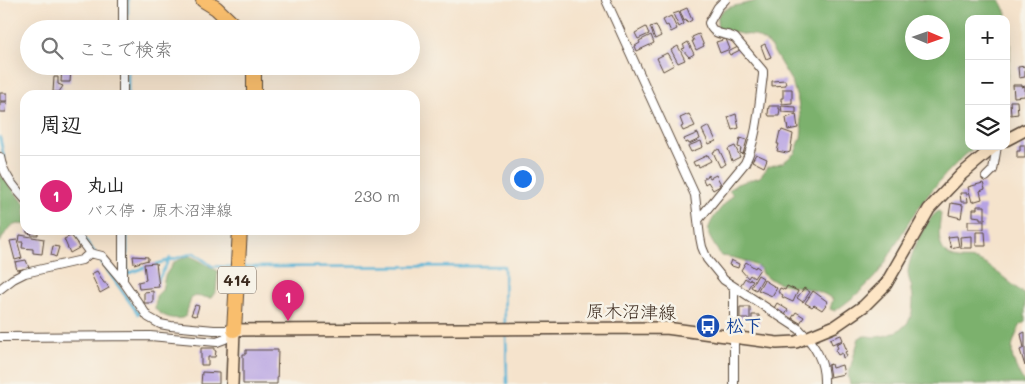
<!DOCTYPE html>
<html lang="ja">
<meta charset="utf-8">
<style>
:root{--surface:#fff;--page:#f2f2f2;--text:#222;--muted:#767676;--line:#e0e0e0;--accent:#db2777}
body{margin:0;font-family:Mali,"Klee One",sans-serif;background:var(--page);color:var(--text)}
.controls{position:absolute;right:15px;top:15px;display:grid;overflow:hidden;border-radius:10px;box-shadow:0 5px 20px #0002}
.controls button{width:45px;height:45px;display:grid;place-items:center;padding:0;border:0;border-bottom:1px solid var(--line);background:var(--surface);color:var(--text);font:25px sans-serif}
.compass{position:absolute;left:905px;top:15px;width:45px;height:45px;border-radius:50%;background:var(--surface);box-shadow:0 5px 20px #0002;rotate:92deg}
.you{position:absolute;left:522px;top:178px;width:18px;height:18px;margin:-12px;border:4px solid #fff;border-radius:50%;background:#1a73e8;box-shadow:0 0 0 8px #1a73e833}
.badge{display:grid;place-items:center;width:32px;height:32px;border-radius:50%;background:var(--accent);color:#fff;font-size:16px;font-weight:700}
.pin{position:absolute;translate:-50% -41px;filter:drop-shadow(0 1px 2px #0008)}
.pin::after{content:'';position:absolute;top:26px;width:18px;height:15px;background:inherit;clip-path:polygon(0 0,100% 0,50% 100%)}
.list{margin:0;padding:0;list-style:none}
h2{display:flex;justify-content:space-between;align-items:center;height:65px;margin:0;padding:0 20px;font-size:21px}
h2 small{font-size:16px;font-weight:400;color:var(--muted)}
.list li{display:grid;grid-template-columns:32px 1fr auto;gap:15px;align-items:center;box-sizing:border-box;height:80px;padding:0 20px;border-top:1px solid var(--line)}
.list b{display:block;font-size:19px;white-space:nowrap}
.list p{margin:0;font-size:16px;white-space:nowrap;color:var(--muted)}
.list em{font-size:16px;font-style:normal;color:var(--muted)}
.icon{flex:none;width:28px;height:28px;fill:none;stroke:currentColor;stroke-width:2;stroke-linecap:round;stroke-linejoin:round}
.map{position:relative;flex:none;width:1025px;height:384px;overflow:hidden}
.search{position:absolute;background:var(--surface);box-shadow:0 5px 20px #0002;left:20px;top:20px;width:400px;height:55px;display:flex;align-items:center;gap:12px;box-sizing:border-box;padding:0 18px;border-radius:28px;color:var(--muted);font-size:19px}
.panel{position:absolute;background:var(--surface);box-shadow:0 5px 20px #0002;left:20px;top:90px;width:400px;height:145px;border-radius:15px}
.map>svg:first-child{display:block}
</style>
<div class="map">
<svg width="1025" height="384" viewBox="0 0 1025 384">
<rect width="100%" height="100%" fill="#f7f3e8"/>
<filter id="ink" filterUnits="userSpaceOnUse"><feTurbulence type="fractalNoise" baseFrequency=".02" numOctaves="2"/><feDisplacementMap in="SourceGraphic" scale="10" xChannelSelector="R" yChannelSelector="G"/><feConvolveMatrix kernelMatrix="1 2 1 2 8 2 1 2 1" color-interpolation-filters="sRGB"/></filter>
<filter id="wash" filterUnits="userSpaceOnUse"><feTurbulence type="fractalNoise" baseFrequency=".0096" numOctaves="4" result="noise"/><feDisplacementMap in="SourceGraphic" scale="20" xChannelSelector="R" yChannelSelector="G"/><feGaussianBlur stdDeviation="1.12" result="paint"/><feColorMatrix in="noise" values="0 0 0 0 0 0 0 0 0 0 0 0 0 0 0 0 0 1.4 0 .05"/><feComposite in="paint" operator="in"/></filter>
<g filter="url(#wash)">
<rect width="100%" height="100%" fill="#f5e3cc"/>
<path fill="#7cb16d" stroke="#5c6e46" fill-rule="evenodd" d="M 758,0 L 1000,0 C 1015,21 1010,62 1006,86 L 1006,19 L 969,19 L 969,146 L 976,146 C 947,169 923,199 904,230 C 895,244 888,260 878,273 C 866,288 850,300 835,311 L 830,309 L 833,299 C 810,283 782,290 762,274 L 760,268 C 748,261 735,257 721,256 C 718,251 710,239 709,235 C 705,223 725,204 733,195 L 729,190 L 737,184 L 760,177 L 768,167 L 784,162 L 795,153 L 801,138 L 802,129 L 798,101 L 792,82 L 769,44 L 754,35 L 741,34 L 718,28 C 711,3 744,7 758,0 ZM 942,22 L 942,52 L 912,52 L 912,22 Z
M 0,174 L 25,204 L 25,225 C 11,221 5,232 0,243 Z
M 939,211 L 941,214 C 938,232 936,255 958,259 C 966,260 974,258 981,262 C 994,268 1014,286 1025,295 L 1025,322 C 1019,325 1019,329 1016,335 C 1007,356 1015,365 1025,384 L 850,384 L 848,376 L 859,338 C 865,335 867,336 874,337 C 885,337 901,332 908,322 C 913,315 914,300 912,291 C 912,285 908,279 908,272 C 909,257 925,218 939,211 Z
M 189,256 C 199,259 209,267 218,271 L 216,291 L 211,298 L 194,296 L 191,299 L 185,317 C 175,321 163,317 155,309 L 156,296 L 162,290 L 165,276 L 174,262 Z"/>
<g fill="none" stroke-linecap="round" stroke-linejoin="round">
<path stroke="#57b2d5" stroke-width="2.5" d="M 128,29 L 128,0
M 128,95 L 128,66
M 0,137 L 4,158
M 14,181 L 25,193
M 78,230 L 95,253
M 127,230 L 127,274 L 146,267
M 98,257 L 138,314 L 141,310
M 153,265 L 194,253 L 212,266 L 234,267
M 242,267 L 504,266 L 505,326
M 157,282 L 170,258
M 506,332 L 507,384"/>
</g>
<g id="blocks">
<path fill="#b7a3e3" d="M 687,8 L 692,20 L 687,23 L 686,20 L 684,21 L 680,11 Z
M 679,12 L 684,24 L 679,27 L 673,14 Z
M 671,16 L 677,29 L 671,32 L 668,25 L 666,26 L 663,20 Z
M 656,25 L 661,36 L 655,39 L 650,27 Z
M 646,27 L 649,34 L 638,39 L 635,33 Z
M 699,34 L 704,46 L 696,50 L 692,41 L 694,41 L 692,37 Z
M 651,35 L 654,43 L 637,51 L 635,46 L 640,43 L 639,41 Z
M 726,39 L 730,49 L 720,53 L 716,42 Z
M 688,42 L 694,54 L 689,57 L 682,49 L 685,48 L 683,45 Z
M 765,44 L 771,57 L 766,59 L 761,46 Z
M 678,46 L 685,60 L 678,63 L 671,50 Z
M 738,47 L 740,50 L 730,55 L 728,52 Z
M 667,53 L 674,65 L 663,71 L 657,58 Z
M 1025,66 L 1025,77 L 1019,78 L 1018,67 Z
M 62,67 L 68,67 L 68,69 L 71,70 L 70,82 L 61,82 Z
M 54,77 L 58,77 L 58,84 L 63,86 L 59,92 L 53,92 Z
M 785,80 L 786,85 L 772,86 L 772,81 Z
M 1013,85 L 1022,85 L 1022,87 L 1025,86 L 1025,96 L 1014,97 Z
M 783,89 L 792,89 L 792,103 L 782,104 L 782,101 L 781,101 L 781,98 L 783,98 Z
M 0,93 L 7,93 L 7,101 L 0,101 Z
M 1010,101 L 1017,101 L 1018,114 L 1011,115 Z
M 0,102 L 7,102 L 6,112 L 0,112 Z
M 769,106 L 779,106 L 779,109 L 780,109 L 779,116 L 769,116 L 768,114 Z
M 781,106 L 796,107 L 796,113 L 782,112 Z
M 689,114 L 695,126 L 683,131 L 681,127 L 683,126 L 680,118 Z
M 736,114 L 739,128 L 732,130 L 728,117 Z
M 796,114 L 798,128 L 788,130 L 786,118 Z
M 709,126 L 716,141 L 709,144 L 702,130 Z
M 782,130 L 793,134 L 790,152 L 787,153 L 777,151 L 779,144 L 777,144 L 780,131 L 781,132 Z
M 698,133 L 700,139 L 689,144 L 688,142 L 685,143 L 684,139 Z
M 740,138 L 747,140 L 743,154 L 740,153 L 741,148 L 738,147 Z
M 701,141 L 703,147 L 691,152 L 688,146 Z
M 1020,145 L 1025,145 L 1025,158 L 1017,158 L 1017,151 L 1020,151 Z
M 735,146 L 740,157 L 732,161 L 728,149 Z
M 719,149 L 726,164 L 720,167 L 713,152 Z
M 756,154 L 767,159 L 764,167 L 752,161 Z
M 708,155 L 711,161 L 699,167 L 698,165 L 695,166 L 693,162 Z
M 708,175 L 710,178 L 716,175 L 721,184 L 719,184 L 720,186 L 713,190 L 708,182 L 705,184 L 703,179 Z
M 983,183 L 985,189 L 980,191 L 982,199 L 972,202 L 968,187 Z
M 960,193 L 967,193 L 968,202 L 961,202 Z
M 951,203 L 963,205 L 961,218 L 949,215 Z
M 977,206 L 985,206 L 985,219 L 980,219 L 980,217 L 973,216 L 973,209 L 977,209 Z
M 968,221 L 984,221 L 984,229 L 968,229 Z
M 27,230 L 38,231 L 38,235 L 31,235 L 32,234 L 27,233 Z
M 976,232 L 985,232 L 986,246 L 976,246 Z
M 20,235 L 44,239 L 42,254 L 33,253 L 33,249 L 22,248 L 23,242 L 19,242 Z
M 73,235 L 79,248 L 70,253 L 64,239 Z
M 957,236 L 959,246 L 951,248 L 948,237 Z
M 972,236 L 972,248 L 961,248 L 960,237 Z
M 17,240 L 22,258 L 15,260 L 10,241 Z
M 53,246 L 59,247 L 56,257 L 51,255 Z
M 133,256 L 148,257 L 148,260 L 134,264 Z
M 26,260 L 29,268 L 17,270 L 15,262 Z
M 731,260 L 739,264 L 738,268 L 729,265 Z
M 746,262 L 755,268 L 756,266 L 760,269 L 754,278 L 750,275 L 748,278 L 741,270 Z
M 156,263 L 159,287 L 139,289 L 138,282 L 146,280 L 144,264 Z
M 97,271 L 104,283 L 106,283 L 109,288 L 100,293 L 91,274 Z
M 758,275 L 763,278 L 756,290 L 751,287 Z
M 745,278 L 749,281 L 750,279 L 753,280 L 747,290 L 740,286 Z
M 764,280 L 777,288 L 772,296 L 758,290 Z
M 787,286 L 798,291 L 793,302 L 782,297 L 783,295 L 778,292 L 780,288 L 785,290 Z
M 804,288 L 810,292 L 803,302 L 797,298 Z
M 153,291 L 153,303 L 144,303 L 144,292 Z
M 813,291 L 828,302 L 822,310 L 814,305 L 812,307 L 805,303 Z
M 777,303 L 788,310 L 785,315 L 774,308 Z
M 195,305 L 199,306 L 196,316 L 191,315 Z
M 740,307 L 750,307 L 750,319 L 740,319 Z
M 796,312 L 804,317 L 800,323 L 792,318 Z
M 752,315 L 759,315 L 759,326 L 752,326 Z
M 1025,332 L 1025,366 L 1020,350 L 1024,348 L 1021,334 Z
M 841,335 L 843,340 L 832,344 L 830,339 Z
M 843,341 L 847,351 L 845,352 L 847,356 L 843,358 L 842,353 L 838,355 L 835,350 L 838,348 L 836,344 Z
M 201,348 L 215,348 L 215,351 L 216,351 L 215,357 L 208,357 L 208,365 L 201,365 Z
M 246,350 L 278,350 L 277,384 L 243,384 L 243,354 L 246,354 Z
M 831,364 L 832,368 L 842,365 L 844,374 L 830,377 L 828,365 Z
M 202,372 L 219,373 L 219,384 L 201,384 Z"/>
</g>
</g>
<g filter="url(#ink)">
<use href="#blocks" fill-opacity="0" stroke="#574638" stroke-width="1"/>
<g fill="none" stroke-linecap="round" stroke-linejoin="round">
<g stroke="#574638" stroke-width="10">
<path id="street" d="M 606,0 L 695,195 L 700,237 L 702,247 L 707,259 L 724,280 L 799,329 C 815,345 825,361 824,384
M 123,29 L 123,0
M 123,66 L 123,95
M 0,157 C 3,174 14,187 25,199
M 986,177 L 993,170 L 997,146
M 699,219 L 745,163 C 758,136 759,104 763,75 L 763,71 L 735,38 C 724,32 714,37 709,23 L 718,7 L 725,0
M 73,230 L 90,253
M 123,230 L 123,281 L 148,317 L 160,324 L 171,326 L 214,330 L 234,330
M 734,287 L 734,384
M 0,289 L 13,279 L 25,273 L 82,260 L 90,253 L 102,256 L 123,281
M 0,337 L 150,336 L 217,342 L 225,339 L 234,330"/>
</g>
<g stroke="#574638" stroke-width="14">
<path id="secondary" d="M 1006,140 L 1025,130
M 232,384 L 234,330 L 666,328 L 777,343 L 796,342 L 835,326 L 864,306 L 886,284 L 929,209 L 962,174 L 995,146"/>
</g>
<g stroke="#574638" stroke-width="16">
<path id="highway" d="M 203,0 L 216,8 L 238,29
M 254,95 L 254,66
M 234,330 L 240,230"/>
</g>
<use href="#street" stroke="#fff" stroke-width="8"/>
<use href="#secondary" stroke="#fde5c5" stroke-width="11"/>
<use href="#highway" stroke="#f9be6d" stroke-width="14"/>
</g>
</g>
<defs>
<g id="bus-disc" transform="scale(1.25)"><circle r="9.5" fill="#1a4fb4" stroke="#f7f3e8"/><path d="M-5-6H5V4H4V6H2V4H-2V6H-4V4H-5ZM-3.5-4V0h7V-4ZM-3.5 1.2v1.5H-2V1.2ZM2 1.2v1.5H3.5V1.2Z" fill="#fff"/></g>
</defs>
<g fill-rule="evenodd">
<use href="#bus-disc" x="708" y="326"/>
</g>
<g text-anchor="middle" stroke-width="5" stroke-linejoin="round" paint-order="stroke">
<rect fill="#f7f3e8" stroke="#73665b" stroke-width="1" x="218" y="266.5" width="38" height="27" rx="4"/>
<g font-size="16" font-weight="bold" fill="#3b2a1e">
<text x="237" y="286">414</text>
</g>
<g font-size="18" fill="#3b2a1e" stroke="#f7f3e8">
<text transform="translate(631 312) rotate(1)" y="6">原木沼津線</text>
</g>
<g font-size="18" font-weight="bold" fill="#164399" stroke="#f7f3e8" text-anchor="start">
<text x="726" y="332">松下</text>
</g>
</g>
</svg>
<div class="controls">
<button>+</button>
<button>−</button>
<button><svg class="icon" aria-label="layers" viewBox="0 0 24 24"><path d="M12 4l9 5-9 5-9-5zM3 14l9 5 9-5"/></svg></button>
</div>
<svg class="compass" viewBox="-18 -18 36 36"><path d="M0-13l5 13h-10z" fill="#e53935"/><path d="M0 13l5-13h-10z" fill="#767676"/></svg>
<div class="you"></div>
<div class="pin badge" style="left:288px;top:321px">1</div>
<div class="search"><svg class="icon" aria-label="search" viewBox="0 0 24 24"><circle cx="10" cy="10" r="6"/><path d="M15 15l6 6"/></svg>ここで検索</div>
<section class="panel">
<h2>周辺<small></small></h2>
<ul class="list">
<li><span class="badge">1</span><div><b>丸山</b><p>バス停 · 原木沼津線</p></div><em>230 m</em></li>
</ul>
</section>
</div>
